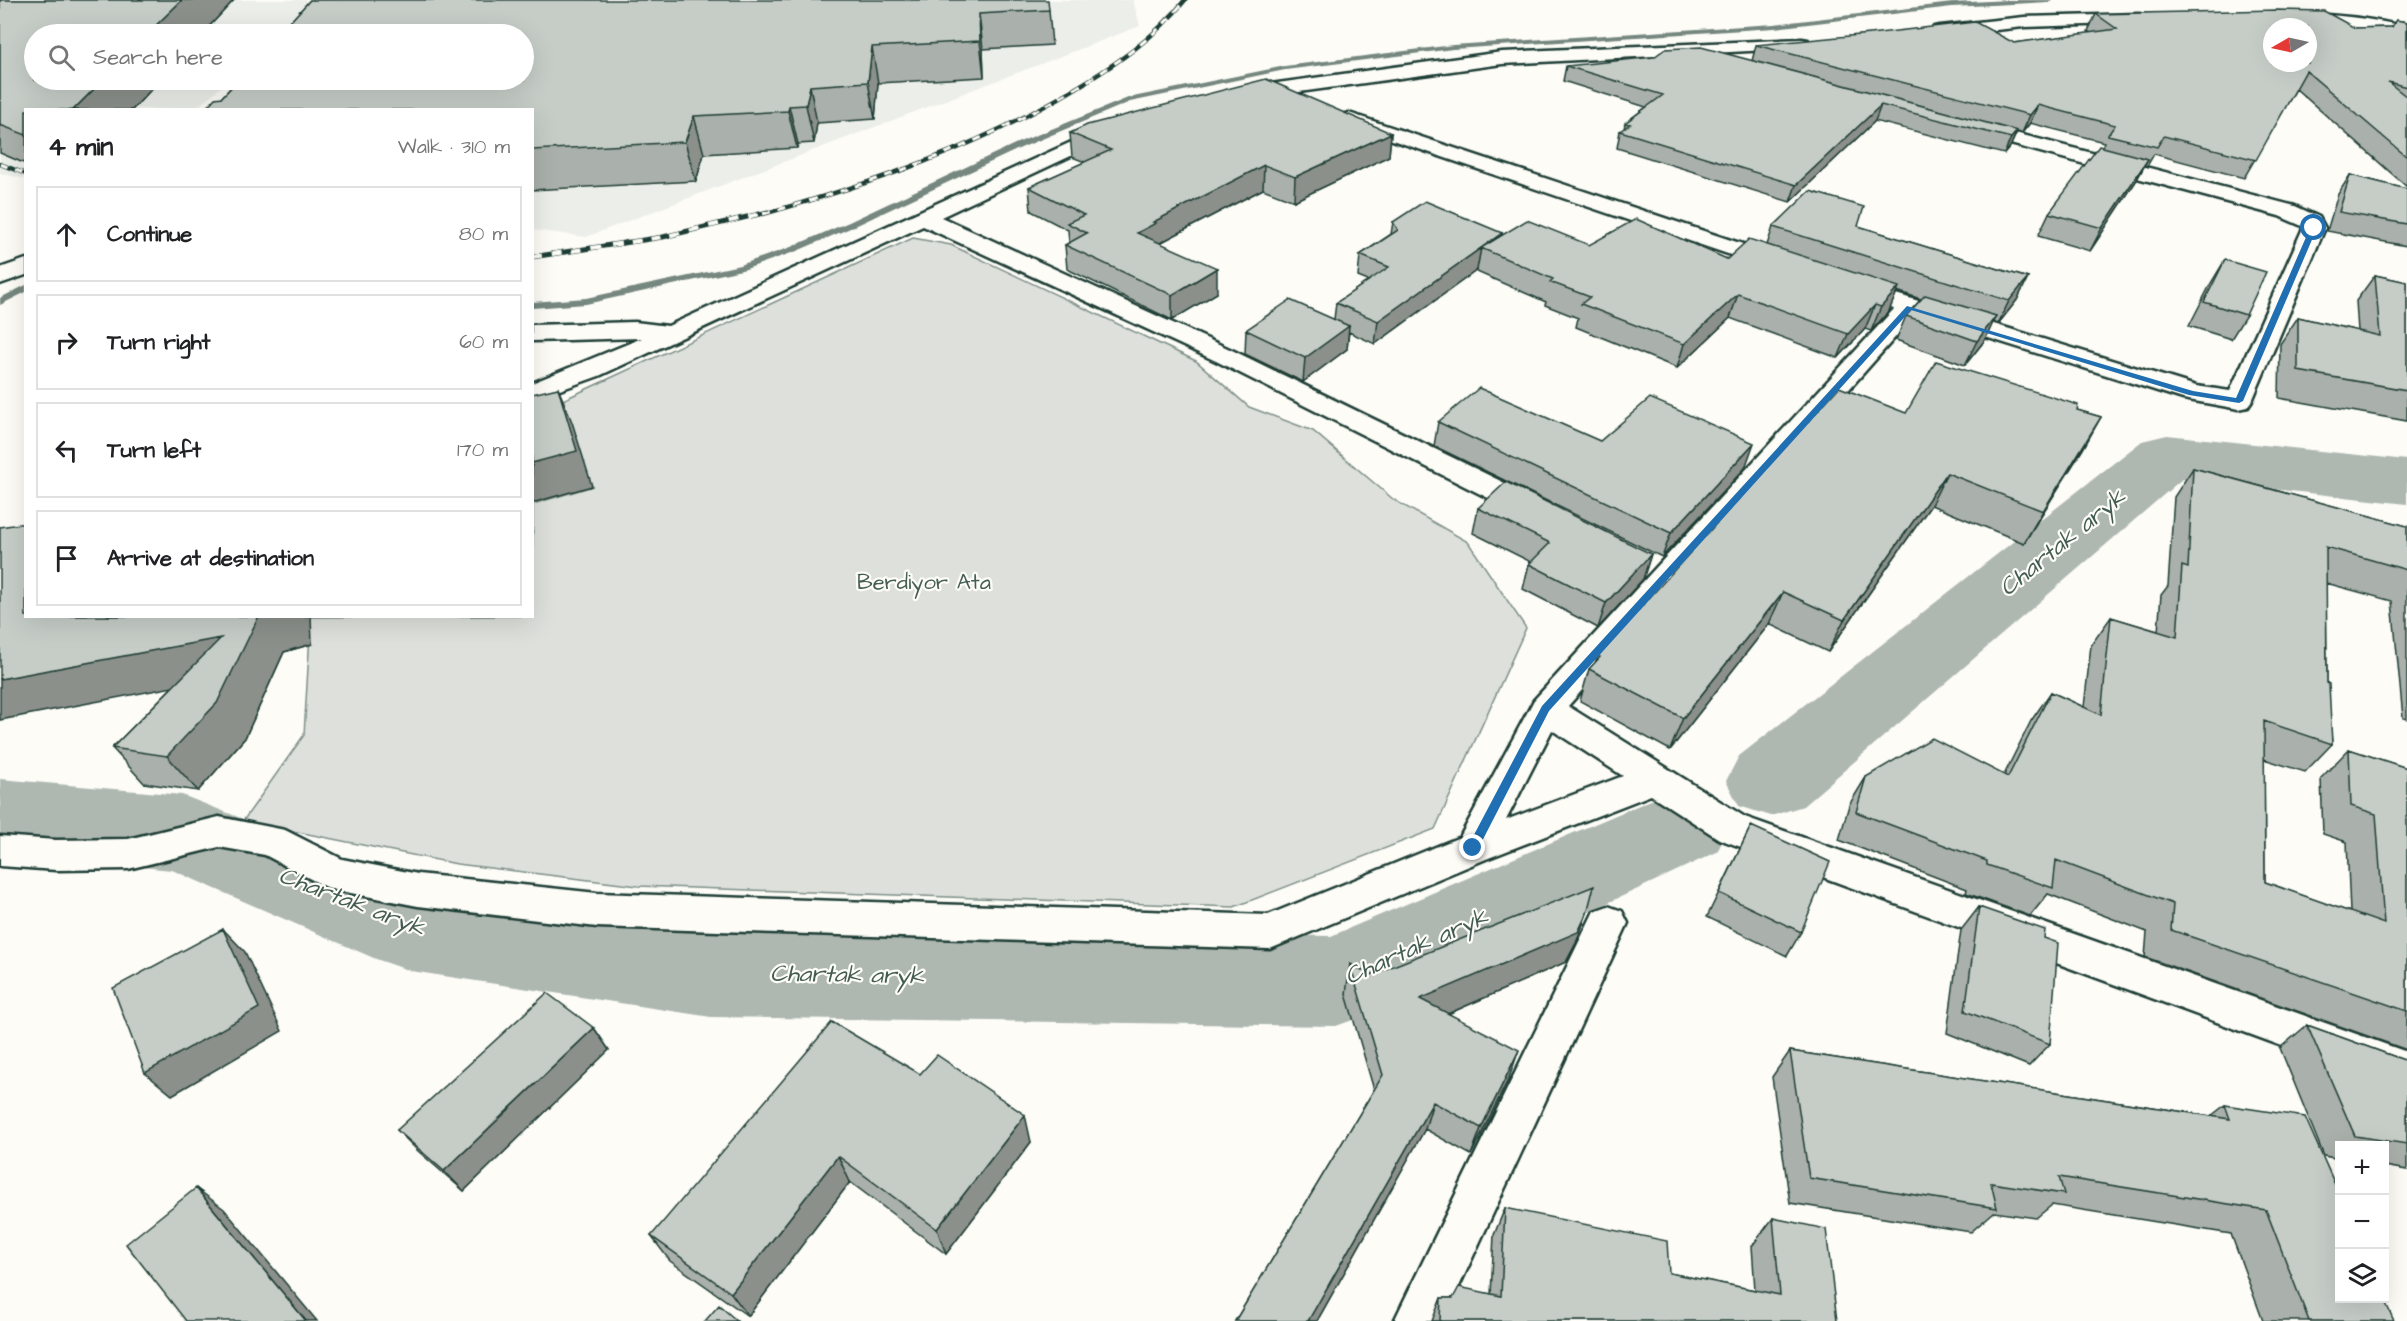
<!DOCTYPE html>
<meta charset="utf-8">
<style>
:root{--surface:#fff;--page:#f6f6f6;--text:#202124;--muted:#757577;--line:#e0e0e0}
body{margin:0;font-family:"Architects Daughter",sans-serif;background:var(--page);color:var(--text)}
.controls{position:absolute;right:18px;bottom:18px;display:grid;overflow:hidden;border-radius:0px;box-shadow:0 6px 24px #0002}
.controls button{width:54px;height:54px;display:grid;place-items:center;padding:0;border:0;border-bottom:2px solid var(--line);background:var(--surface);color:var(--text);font:30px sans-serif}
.compass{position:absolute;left:2263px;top:18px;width:54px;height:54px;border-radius:50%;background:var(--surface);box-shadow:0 6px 24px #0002;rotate:261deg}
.stop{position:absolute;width:18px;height:18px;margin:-14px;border:4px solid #1f6fb2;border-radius:50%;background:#fff}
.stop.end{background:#1f6fb2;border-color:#fff;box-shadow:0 2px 6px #0008}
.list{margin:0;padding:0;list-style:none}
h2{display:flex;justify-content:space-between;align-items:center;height:78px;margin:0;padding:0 24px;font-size:26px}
h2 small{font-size:20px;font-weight:400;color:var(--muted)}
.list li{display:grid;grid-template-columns:39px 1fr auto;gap:18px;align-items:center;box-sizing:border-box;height:96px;margin:0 12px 12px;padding:0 12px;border:2px solid var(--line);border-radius:0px}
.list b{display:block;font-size:22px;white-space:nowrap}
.list em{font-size:20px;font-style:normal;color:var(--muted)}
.icon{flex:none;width:33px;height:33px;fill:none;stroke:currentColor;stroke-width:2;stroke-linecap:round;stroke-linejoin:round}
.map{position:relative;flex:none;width:2407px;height:1321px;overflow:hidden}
.search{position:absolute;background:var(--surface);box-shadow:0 6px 24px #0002;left:24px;top:24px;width:510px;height:66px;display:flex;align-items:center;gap:15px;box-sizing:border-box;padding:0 21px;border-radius:33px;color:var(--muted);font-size:22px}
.panel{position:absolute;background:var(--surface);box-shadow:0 6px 24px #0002;left:24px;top:108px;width:510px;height:510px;border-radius:0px}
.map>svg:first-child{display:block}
</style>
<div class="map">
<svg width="2407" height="1321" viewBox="0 0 2407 1321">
<rect width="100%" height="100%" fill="#fdfcf7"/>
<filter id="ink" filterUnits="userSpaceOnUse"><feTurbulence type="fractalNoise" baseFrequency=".0167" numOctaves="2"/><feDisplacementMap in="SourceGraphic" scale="12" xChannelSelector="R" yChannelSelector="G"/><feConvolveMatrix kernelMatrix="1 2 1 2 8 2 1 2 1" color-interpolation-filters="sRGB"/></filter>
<g filter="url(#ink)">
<path fill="#eceee9" d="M 0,0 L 319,0 L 280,34 L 34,34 L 34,80 L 229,80 L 195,109 L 26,110 L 25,179 L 0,173 Z
M 339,0 L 1133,0 L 1140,26 L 586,237 L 533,230 L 532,110 L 223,110 L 524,80 L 524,34 Z"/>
<path fill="#dde0db" stroke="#7e8e88" stroke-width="1.5" d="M 913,238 L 951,245 L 1196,361 L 1249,407 L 1313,431 L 1394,500 L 1468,542 L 1526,628 L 1435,829 L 1234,907 L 638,886 L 457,864 L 243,821 L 304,735 L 311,617 L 532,616 L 533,504 L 590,487 L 563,400 Z"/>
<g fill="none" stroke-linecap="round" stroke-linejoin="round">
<path fill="#75877f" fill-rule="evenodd" d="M 2008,0 L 2052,0 L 2049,2 L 1952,7 L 1774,28 L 1453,49 L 1285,70 L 1130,102 L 1023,147 L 855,226 L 797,251 L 746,269 L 586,304 L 532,308 L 532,302 L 586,298 L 740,265 L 791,247 L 849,222 L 1017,143 L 1128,98 L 1285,66 L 1453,45 L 1774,24 L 1952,3 Z
M 26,285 L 26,292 L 0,305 L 0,298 Z"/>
<path fill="#aeb8b1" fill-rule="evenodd" d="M 2167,435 L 2407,460 L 2407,504 L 2182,479 L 1803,806 L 1771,816 L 1739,806 L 1726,781 L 1739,756 L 2142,441 Z
M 0,779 L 182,795 L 417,887 L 711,927 L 1331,936 L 1651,800 L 1684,789 L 1717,800 L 1730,826 L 1717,852 L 1372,1013 L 1336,1026 L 711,1017 L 411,971 L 376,959 L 172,870 L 0,853 Z"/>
<g stroke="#1f3d34" stroke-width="5">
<path id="minor" d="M 2139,14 L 2145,15 L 2148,19 L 2145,23 L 2024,27 L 1940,36 L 1934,35 L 1931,31 L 1934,27 L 1940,26 L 2024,17 Z
M 2296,14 C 2334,14 2370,18 2407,27 L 2407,37 L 2352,27 L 2290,23 L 2287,19 L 2290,15 Z
M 1802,39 L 1808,40 L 1811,44 L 1808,48 L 1502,64 L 1241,100 L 1234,98 L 1231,94 L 1234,90 L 1241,88 L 1502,52 Z
M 1349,113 L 1788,259 L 1792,264 L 1788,269 L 1780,271 L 1772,269 L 1342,123 L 1339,119 L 1342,115 Z
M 1969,121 L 2295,206 L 2319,217 L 2325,228 L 2252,401 L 2248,407 L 2239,409 L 2183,399 L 1915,315 L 1568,706 L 1745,817 L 2407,1052 L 2407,1092 L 1719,839 L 1651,795 L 1486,859 L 1270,949 L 597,927 L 418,906 L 335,890 L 322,885 L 265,855 L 219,847 L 128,869 L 56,870 L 0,866 L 0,836 L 56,840 L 128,839 L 219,817 L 285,830 L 342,859 L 418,874 L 597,893 L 1268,915 L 1460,837 L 1534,700 L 1894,309 L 1844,293 L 1840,288 L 1844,283 L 1852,281 L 1860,283 L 2196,386 L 2230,391 L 2303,228 L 2302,226 L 2279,216 L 1962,131 L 1959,127 L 1962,123 ZM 1552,730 L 1623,776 L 1506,820 Z
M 1113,123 L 1120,125 L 1123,129 L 1120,133 L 941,217 L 1234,351 L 1546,503 L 1551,510 L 1546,517 L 1536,519 L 1526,517 L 1216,361 L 923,226 L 599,376 L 532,400 L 532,383 L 642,338 L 532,341 L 532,325 L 635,322 L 668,326 Z
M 26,259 L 26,275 L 0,284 L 0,268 Z
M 1608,906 L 1622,911 L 1628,923 L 1443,1321 L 1394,1321 L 1594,911 Z"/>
</g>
<use href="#minor" fill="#fdfcf7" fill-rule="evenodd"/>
<g stroke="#1f3d34" stroke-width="4.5">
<path id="rail-far1" d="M 0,164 L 26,174
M 763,214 C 872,184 978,147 1076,88 C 1116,64 1155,38 1185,0"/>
</g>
<g stroke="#1f3d34" stroke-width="5">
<path id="rail" d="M 532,257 L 663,237 L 768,212"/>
</g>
<use href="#rail-far1" stroke="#fdfcf7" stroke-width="3" stroke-dasharray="8" stroke-linecap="butt"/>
<use href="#rail" stroke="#fdfcf7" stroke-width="4" stroke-dasharray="10" stroke-linecap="butt"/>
</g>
<path fill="#aab0ab" stroke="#1f3d34" stroke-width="1.5" d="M 0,0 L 234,0 L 202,34 L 34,80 L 160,80 L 132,110 L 26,110 L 26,164 L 0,153 Z
M 310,0 L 1049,10 L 1052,45 L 983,49 L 984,77 L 878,83 L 875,119 L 817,123 L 814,143 L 798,144 L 797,148 L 704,154 L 696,181 L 532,190 L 532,110 L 222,97 Z
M 2096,14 L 2355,28 L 2391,27 L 2396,20 L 2407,22 L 2407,187 L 2296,89 L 2244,178 L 2154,154 L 2147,166 L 2145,165 L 2136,181 L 2090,251 L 2038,236 L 2049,213 L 2102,147 L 2104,142 L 2030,123 L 2022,133 L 2017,132 L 2010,147 L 2004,154 L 1875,121 L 1790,202 L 1617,148 L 1620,131 L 1624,129 L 1625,123 L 1646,107 L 1563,81 L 1566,66 L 1752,61 L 1756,45 L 2014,43 L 2091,33 L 2088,31 Z
M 1070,133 L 1391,133 L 1389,156 L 1294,201 L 1263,189 L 1160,243 L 1217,293 L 1172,320 L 1067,269 L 1065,245 L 1069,243 L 1068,230 L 1031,211 L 1029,187 L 1085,162 L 1072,157 Z
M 2350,175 L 2407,189 L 2407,246 L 2327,231 L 2338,194 Z
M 1393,222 L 1502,233 L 1502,235 L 1589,245 L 1727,259 L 1767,245 L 1773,227 L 1858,226 L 2028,278 L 2017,300 L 1998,324 L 1993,322 L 1985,340 L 1965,365 L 1896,340 L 1906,316 L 1921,299 L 1897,291 L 1889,311 L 1871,331 L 1865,329 L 1838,358 L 1730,318 L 1677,368 L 1576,327 L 1578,318 L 1545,305 L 1546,302 L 1477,272 L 1477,270 L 1375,344 L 1349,332 L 1347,349 L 1303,382 L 1245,354 L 1246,330 L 1334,319 L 1336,303 L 1368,281 L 1358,277 L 1360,255 L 1391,234 Z
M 2225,260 L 2246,315 L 2231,339 L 2189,326 L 2211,283 Z
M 2375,275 L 2407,282 L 2407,421 L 2279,398 L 2280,344 L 2298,317 L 2358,331 L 2356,301 Z
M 2077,410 L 2101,417 L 2024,543 L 1931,505 L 1828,652 L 1769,624 L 1670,750 L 1580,701 L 1589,669 L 1595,663 L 1597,656 L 1906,413 Z
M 1438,422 L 1600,441 L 1745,468 L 1662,557 L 1434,446 Z
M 2193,468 L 2407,526 L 2407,719 L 2403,718 L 2392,601 L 2326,583 L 2327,683 L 2332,744 L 2305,772 L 2264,759 L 2265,882 L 2350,912 L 2347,842 L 2323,834 L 2321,778 L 2349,749 L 2407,768 L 2407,1050 L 2145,957 L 2147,932 L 2048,894 L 2030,916 L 1966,893 L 1967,889 L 1839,840 L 1849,805 L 1866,777 L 2004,775 L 2031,721 L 2051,692 L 2084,707 L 2091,645 L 2111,617 L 2158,631 L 2161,595 L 2168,586 L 2174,497 Z
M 1478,508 L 1651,554 L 1643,579 L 1598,628 L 1523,589 L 1529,564 L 1531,562 L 1473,533 Z
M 26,523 L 312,644 L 284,652 L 245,738 L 198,791 L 144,783 L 112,748 L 172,687 Z
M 1751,826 L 1801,932 L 1787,956 L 1707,917 Z
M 1979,907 L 2044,938 L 2050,1044 L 2029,1066 L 1947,1033 L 1961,930 Z
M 1587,913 L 1576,943 L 1566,962 L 1448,1014 L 1509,1078 L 1471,1155 L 1425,1129 L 1317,1321 L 1235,1321 L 1374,1090 L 1346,994 L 1350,964 L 1371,975 Z
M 2307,1025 L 2407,1061 L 2407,1170 L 2385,1166 L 2385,1146 L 2340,1146 L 2340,1159 L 2324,1156 L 2280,1048 Z
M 594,1028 L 609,1050 L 464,1191 L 418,1151 L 397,1130 Z
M 1790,1051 L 2211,1116 L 2225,1105 L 2394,1321 L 2263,1321 L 2231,1234 L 2052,1205 L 2036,1218 L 1994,1212 L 1971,1232 L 1790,1203 L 1772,1077 Z
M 920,1074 L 1031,1142 L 946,1254 L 850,1182 L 748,1316 L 670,1261 L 651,1236 Z
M 1505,1208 L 1669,1273 L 1755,1290 L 1752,1246 L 1773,1218 L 1837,1321 L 1432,1321 L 1441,1298 L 1453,1298 L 1491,1294 L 1494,1235 Z"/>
<path fill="#8b908b" stroke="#1f3d34" stroke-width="1.5" d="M 182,0 L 234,0 L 202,34 L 147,34 Z
M 979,14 L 983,49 L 984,77 L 980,41 Z
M 872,47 L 878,83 L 875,119 L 868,82 Z
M 103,80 L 160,80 L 132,110 L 73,110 Z
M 810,86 L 817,123 L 814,143 L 806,105 Z
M 1881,105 L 1875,121 L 1790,202 L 1796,185 Z
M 2038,105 L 2030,123 L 2022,133 L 2030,115 Z
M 789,106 L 798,144 L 797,148 L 788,111 Z
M 694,116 L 704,154 L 696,181 L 685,142 Z
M 2017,131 L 2010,147 L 2004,154 L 2011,138 Z
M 1391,133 L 1389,156 L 1294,201 L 1295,177 Z
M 2148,159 L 2136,181 L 2090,251 L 2102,228 Z
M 1264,165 L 1263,189 L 1156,245 L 1137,233 L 1153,222 Z
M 1502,233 L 1499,255 L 1481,248 L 1477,270 L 1375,344 L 1378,321 Z
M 1217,268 L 1217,293 L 1172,320 L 1172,295 Z
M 2028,278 L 2017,300 L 1998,324 L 2009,301 Z
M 1899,287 L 1889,311 L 1871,331 L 1881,307 Z
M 1738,294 L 1730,318 L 1677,368 L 1684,344 Z
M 1875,305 L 1865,329 L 1838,358 L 1848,334 Z
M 1996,316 L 1985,340 L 1965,365 L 1977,341 Z
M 1349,326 L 1347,349 L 1303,382 L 1305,358 Z
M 558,388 L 572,422 L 592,486 L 532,503 L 532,463 Z
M 2101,417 L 2083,449 L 2024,543 L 2043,511 Z
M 1754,443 L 1745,468 L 1662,557 L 1671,533 Z
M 1947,473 L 1931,505 L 1828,652 L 1844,620 Z
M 1651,554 L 1643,579 L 1598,628 L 1606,603 Z
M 1783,592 L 1769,624 L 1670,750 L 1683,718 Z
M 311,616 L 312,644 L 284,652 L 245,738 L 198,791 L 167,756 L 230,676 L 0,720 L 0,679 L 259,617 Z
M 1587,913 L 1576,943 L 1566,962 L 1413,1029 L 1420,999 Z
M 223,929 L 245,952 L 282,1031 L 172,1095 L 145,1073 Z
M 594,1028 L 609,1050 L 464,1191 L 444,1171 Z
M 1519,1050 L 1509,1078 L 1471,1155 L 1481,1128 Z
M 1433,1102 L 1425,1129 L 1317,1321 L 1308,1321 Z
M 1025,1115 L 1031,1142 L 946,1254 L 937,1229 Z
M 838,1156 L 850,1182 L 748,1316 L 731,1293 Z
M 196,1188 L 224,1209 L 317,1321 L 306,1321 Z"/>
<path fill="#c6cdc7" stroke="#1f3d34" stroke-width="1.5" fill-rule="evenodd" d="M 0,0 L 182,0 L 147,34 L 34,34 L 34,80 L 103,80 L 73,110 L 26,110 L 26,135 L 0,125 Z
M 310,0 L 1048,0 L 1049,10 L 979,14 L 980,41 L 872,47 L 868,82 L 810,86 L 806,105 L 789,106 L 788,111 L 694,116 L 685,142 L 532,150 L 532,110 L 204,110 L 215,98 L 222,97 L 238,80 L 524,80 L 524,34 L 279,34 Z
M 2277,10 L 2324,11 L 2355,28 L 2392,27 L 2396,20 L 2407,22 L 2407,87 L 2388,82 L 2407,97 L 2407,157 L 2306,71 L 2256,160 L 2164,136 L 2157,147 L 2108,135 L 2115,125 L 2038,105 L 2030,115 L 1756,45 L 1870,34 L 1975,22 L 2014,43 L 2117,29 L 2096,14 ZM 2272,27 L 2308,27 L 2308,63 L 2272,63 Z
M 1701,47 L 2017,131 L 2011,138 L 1881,105 L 1796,185 L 1620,131 L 1630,124 L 1625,123 L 1663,95 L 1566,66 L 1654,57 L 1665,49 Z
M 1266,79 L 1391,133 L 1295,177 L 1264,165 L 1153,222 L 1156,223 L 1137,233 L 1217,268 L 1172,295 L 1065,245 L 1087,233 L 1067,223 L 1084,215 L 1029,187 L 1111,150 L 1070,133 L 1087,125 Z
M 2099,146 L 2148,159 L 2102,228 L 2049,213 Z
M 2350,175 L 2407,189 L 2407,224 L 2339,212 Z
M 1810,191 L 1864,207 L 1858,226 L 2028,278 L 2009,301 L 1773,227 Z
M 1425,201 L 1502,233 L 1378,321 L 1336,303 L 1389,267 L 1360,255 L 1398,230 L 1393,222 Z
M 1636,219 L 1727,259 L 1749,239 L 1899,287 L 1881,307 L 1875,305 L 1848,334 L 1738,294 L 1684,344 L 1581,304 L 1590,297 L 1550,282 L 1553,279 L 1481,248 L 1527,220 L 1589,245 Z
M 2225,260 L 2266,272 L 2246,315 L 2204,302 Z
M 2375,275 L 2407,282 L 2407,390 L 2298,371 L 2298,317 L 2380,336 Z
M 1925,295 L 1996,316 L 1977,341 L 1906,316 Z
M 1290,300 L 1349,326 L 1305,358 L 1246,330 Z
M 1936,361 L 2078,405 L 2077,410 L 2101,417 L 2043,511 L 1947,473 L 1844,620 L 1783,592 L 1683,718 L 1589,669 L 1600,657 L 1597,656 L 1839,387 L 1906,413 Z
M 558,388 L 577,451 L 532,463 L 532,394 Z
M 1479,388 L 1600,441 L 1650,398 L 1754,443 L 1671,533 L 1438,422 Z
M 2193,468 L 2407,526 L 2407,570 L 2326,547 L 2327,683 L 2329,684 L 2332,744 L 2264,721 L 2265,882 L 2384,924 L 2376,814 L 2351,806 L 2349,749 L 2407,768 L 2407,1011 L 2171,930 L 2173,904 L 2056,860 L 2053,888 L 1987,865 L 1987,861 L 1856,812 L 1866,777 L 1932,738 L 2008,777 L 2051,692 L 2101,715 L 2111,617 L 2177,637 L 2182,566 L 2188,568 Z
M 1506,482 L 1651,554 L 1606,603 L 1529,564 L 1550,543 L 1478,508 Z
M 26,523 L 26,616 L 259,616 L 217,703 L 167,756 L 112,748 L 221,638 L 0,679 L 0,527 Z
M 1751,826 L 1830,862 L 1801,932 L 1719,893 Z
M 1594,886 L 1587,913 L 1578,932 L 1420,999 L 1519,1050 L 1481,1128 L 1433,1102 L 1308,1321 L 1235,1321 L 1383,1075 L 1350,964 L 1371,975 Z
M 1979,907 L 2045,930 L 2044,938 L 2058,943 L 2050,1044 L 1965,1011 Z
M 223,929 L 259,1008 L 145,1073 L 113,988 Z
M 547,993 L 594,1028 L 444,1171 L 397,1130 Z
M 832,1022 L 920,1074 L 937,1055 L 1025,1115 L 937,1229 L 838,1156 L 731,1293 L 651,1236 Z
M 2307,1025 L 2407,1061 L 2407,1144 L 2355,1136 Z
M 1790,1051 L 2230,1119 L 2225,1105 L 2305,1117 L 2340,1196 L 2340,1299 L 2384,1299 L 2394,1321 L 2309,1321 L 2266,1210 L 2059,1177 L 2064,1194 L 1991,1183 L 1997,1208 L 1809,1178 Z
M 196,1188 L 306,1321 L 186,1321 L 126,1244 Z
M 1505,1208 L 1667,1241 L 1669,1273 L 1780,1295 L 1773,1218 L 1826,1229 L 1837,1321 L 1440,1321 L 1441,1298 L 1453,1298 L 1459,1287 L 1501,1296 Z
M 719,1305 L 737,1321 L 705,1321 Z"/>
</g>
<path fill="#1f6fb2" d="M 2314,226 L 2317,228 L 2243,401 L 2239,403 L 2189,395 L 1911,310 L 1549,711 L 1477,851 L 1469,851 L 1467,848 L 1542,706 L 1907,306 L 2193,391 L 2236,398 L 2310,228 Z"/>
<g text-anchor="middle" stroke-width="4.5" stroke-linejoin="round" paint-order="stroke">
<g font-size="22" fill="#455e55" stroke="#fdfcf7">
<text x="924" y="589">Berdiyor Ata</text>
</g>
<g font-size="24" font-style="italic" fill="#435c53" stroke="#fdfcf7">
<text transform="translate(2062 542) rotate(-39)" y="8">Chartak aryk</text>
<text transform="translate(352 901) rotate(21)" y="8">Chartak aryk</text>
<text transform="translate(1416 946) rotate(-24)" y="8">Chartak aryk</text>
<text transform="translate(847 974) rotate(1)" y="8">Chartak aryk</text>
</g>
</g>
</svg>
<div class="controls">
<button>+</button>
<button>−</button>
<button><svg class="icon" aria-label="layers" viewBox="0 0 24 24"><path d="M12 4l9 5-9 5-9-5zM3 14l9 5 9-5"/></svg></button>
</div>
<svg class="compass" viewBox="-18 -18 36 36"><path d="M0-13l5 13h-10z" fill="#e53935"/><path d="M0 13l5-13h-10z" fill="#757577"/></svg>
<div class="stop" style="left:2314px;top:228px"></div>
<div class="stop end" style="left:1473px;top:848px"></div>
<div class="search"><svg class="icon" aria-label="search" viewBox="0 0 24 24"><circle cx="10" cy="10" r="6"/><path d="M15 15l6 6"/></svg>Search here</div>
<section class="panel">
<h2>4 min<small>Walk · 310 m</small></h2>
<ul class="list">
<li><svg class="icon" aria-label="ahead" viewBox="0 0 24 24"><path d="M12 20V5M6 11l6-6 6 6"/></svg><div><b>Continue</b></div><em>80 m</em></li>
<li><svg class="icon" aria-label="right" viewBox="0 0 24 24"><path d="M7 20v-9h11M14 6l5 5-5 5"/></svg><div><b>Turn right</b></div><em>60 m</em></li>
<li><svg class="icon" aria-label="left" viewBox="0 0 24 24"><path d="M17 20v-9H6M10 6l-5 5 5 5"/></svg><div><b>Turn left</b></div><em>170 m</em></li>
<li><svg class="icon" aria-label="arrive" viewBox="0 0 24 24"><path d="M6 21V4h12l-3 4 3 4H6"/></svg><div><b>Arrive at destination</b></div></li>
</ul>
</section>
</div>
